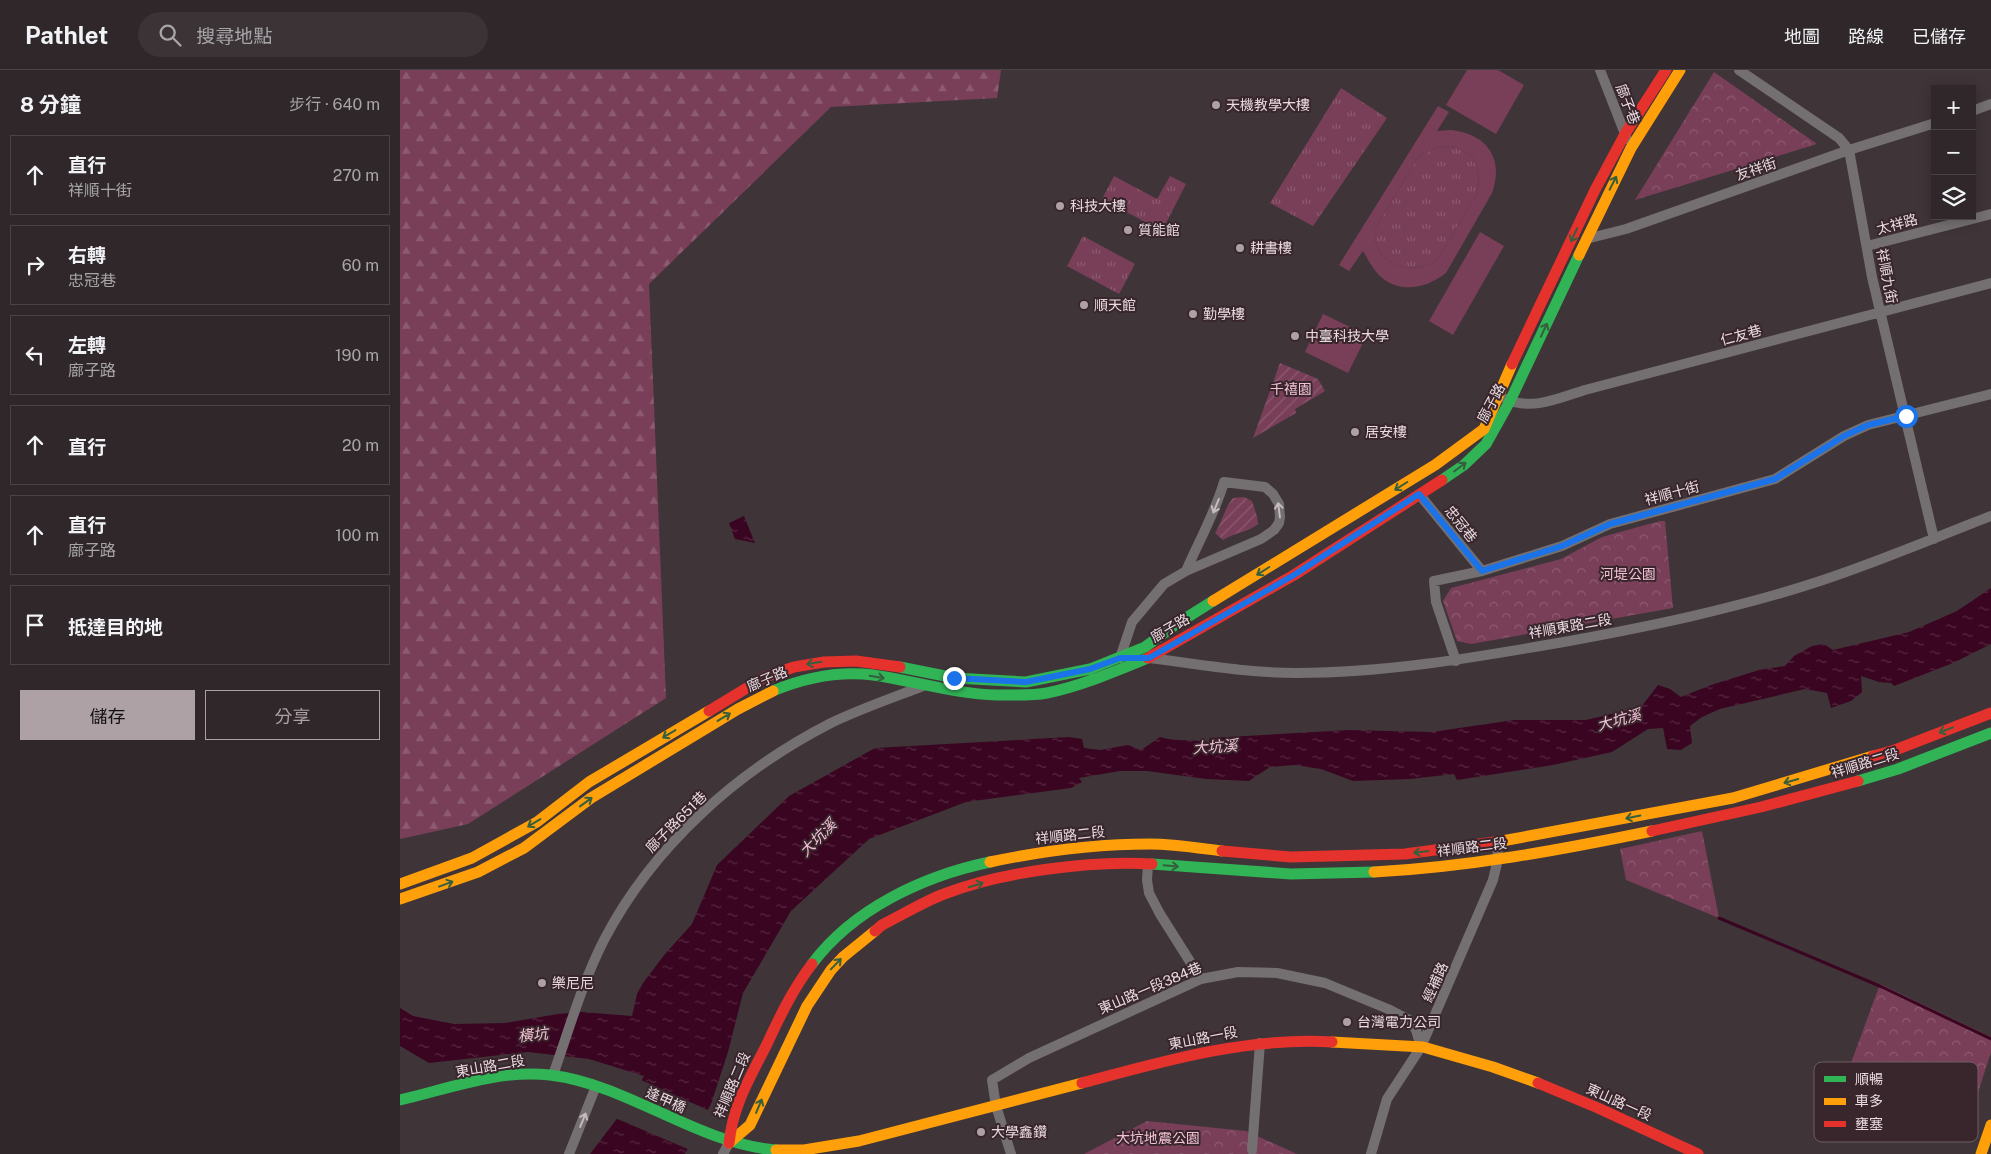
<!DOCTYPE html>
<html lang="zh-TW">
<meta charset="utf-8">
<style>
:root{--surface:#2f272a;--page:#3b3336;--text:#f1f3f6;--muted:#a7a5a8;--line:#4a4447;--accent:#aea1a5}
body{margin:0;font-family:"Public Sans","Noto Sans TC",sans-serif;background:var(--page);color:var(--text)}
.controls{position:absolute;right:15px;top:15px;display:grid;overflow:hidden;border-radius:0px;box-shadow:0 2px 12px #0003}
.controls button{width:45px;height:45px;display:grid;place-items:center;padding:0;border:0;border-bottom:1px solid var(--line);background:var(--surface);color:var(--text);font:25px sans-serif}
.stop{position:absolute;width:15px;height:15px;margin:-11px;border:4px solid #1a73e8;border-radius:50%;background:#fff}
.stop.end{background:#1a73e8;border-color:#fff;box-shadow:0 1px 5px #0008}
.list{margin:0;padding:0;list-style:none}
h2{display:flex;justify-content:space-between;align-items:center;height:65px;margin:0;padding:0 20px;font-size:21px}
h2 small{font-size:16px;font-weight:400;color:var(--muted)}
.list li{display:grid;grid-template-columns:32px 1fr auto;gap:15px;align-items:center;box-sizing:border-box;height:80px;margin:0 10px 10px;padding:0 10px;border:1px solid var(--line);border-radius:0px}
.list b{display:block;font-size:19px;white-space:nowrap}
.list p{margin:0;font-size:16px;white-space:nowrap;color:var(--muted)}
.list em{font-size:16px;font-style:normal;color:var(--muted)}
.actions{display:flex;gap:10px;padding:15px 20px}
.actions a{flex:1;padding:11px 0;border:1px solid var(--accent);border-radius:0px;text-align:center;font-size:18px;color:var(--accent)}
.actions .main{background:var(--accent);color:#111}
.icon{flex:none;width:28px;height:28px;fill:none;stroke:currentColor;stroke-width:2;stroke-linecap:round;stroke-linejoin:round}
.map{position:relative;flex:none;width:1591px;height:1084px;overflow:hidden}
header{display:flex;align-items:center;gap:30px;box-sizing:border-box;height:70px;padding:0 25px;background:var(--surface);border-bottom:1px solid var(--line)}
header strong{font-size:24px}
nav{display:flex;gap:28px;margin-inline-start:auto;font-size:18px}
.search{width:350px;height:45px;background:var(--page);display:flex;align-items:center;gap:12px;box-sizing:border-box;padding:0 18px;border-radius:28px;color:var(--muted);font-size:19px}
main{display:flex}
aside{flex:1;background:var(--surface)}
.map>svg:first-child{display:block}
</style>
<header>
<strong>Pathlet</strong>
<div class="search"><svg class="icon" aria-label="search" viewBox="0 0 24 24"><circle cx="10" cy="10" r="6"/><path d="M15 15l6 6"/></svg>搜尋地點</div>
<nav><a>地圖</a><a>路線</a><a>已儲存</a></nav>
</header>
<main>
<aside>
<h2>8 分鐘<small>步行 · 640 m</small></h2>
<ul class="list">
<li><svg class="icon" aria-label="ahead" viewBox="0 0 24 24"><path d="M12 20V5M6 11l6-6 6 6"/></svg><div><b>直行</b><p>祥順十街</p></div><em>270 m</em></li>
<li><svg class="icon" aria-label="right" viewBox="0 0 24 24"><path d="M7 20v-9h11M14 6l5 5-5 5"/></svg><div><b>右轉</b><p>忠冠巷</p></div><em>60 m</em></li>
<li><svg class="icon" aria-label="left" viewBox="0 0 24 24"><path d="M17 20v-9H6M10 6l-5 5 5 5"/></svg><div><b>左轉</b><p>廍子路</p></div><em>190 m</em></li>
<li><svg class="icon" aria-label="ahead" viewBox="0 0 24 24"><path d="M12 20V5M6 11l6-6 6 6"/></svg><div><b>直行</b></div><em>20 m</em></li>
<li><svg class="icon" aria-label="ahead" viewBox="0 0 24 24"><path d="M12 20V5M6 11l6-6 6 6"/></svg><div><b>直行</b><p>廍子路</p></div><em>100 m</em></li>
<li><svg class="icon" aria-label="arrive" viewBox="0 0 24 24"><path d="M6 21V4h12l-3 4 3 4H6"/></svg><div><b>抵達目的地</b></div></li>
</ul>
<div class="actions"><a class="main">儲存</a><a>分享</a></div>
</aside>
<div class="map">
<svg width="1591" height="1084" viewBox="0 0 1591 1084">
<defs>
<pattern id="grass-tufts" width="24" height="20" patternUnits="userSpaceOnUse" patternTransform="scale(1.25)"><rect width="24" height="20" fill="#793f59"/><path d="M3 7l-1-3M5 7V3M7 7l1-3M15 17l-1-3M17 17v-4M19 17l1-3" fill="none" stroke="#8c5a71"/></pattern>
<pattern id="forest-firs" width="22" height="20" patternUnits="userSpaceOnUse" patternTransform="scale(1.25)"><rect width="22" height="20" fill="#793f59"/><path d="M5 1l3.5 6h-7zM16 11l3.5 6h-7z" fill="#8c5a71"/></pattern>
<pattern id="park-crowns" width="20" height="18" patternUnits="userSpaceOnUse" patternTransform="scale(1.25)"><rect width="20" height="18" fill="#793f59"/><path d="M2 6a3 3 0 1 1 6 0M12 15a3 3 0 1 1 6 0" fill="none" stroke="#8c5a71"/></pattern>
<pattern id="garden-furrows" width="10" height="10" patternUnits="userSpaceOnUse" patternTransform="scale(1.25)"><rect width="10" height="10" fill="#793f59"/><path d="M-1 1l2-2M0 10L10 0M9 11l2-2" fill="none" stroke="#8c5a71"/></pattern>
<pattern id="water-ripples" width="26" height="14" patternUnits="userSpaceOnUse" patternTransform="scale(1.25)"><rect width="26" height="14" fill="#3a0521"/><path d="M2 4q2-2 4 0t4 0M15 11q2-2 4 0t4 0" fill="none" stroke="#562941"/></pattern>
</defs>
<rect width="100%" height="100%" fill="#3f3438"/>
<path fill="url(#grass-tufts)" d="M 941,18 L 987,48 L 913,156 L 870,133 Z
M 1052,76 C 1058,79 1065,81 1070,85 C 1080,94 1080,112 1077,124 L 1036,191 C 1009,207 972,194 975,159 L 1019,86 L 1036,78 Z
M 714,106 L 757,129 L 770,106 L 786,114 L 762,161 L 702,129 Z
M 683,166 L 735,194 L 719,224 L 667,196 Z"/>
<path fill="url(#forest-firs)" d="M 0,0 L 601,0 L 597,28 L 431,37 L 249,214 L 266,628 L 68,754 L 0,769 Z"/>
<path fill="url(#park-crowns)" d="M 1314,2 L 1417,74 L 1235,130 Z
M 1260,451 L 1265,451 L 1273,538 L 1071,574 L 1057,571 L 1043,531 L 1051,518 L 1161,489 L 1202,467 Z
M 1302,761 L 1319,848 L 1226,810 L 1220,779 Z
M 1480,914 L 1591,967 L 1591,982 L 1563,1070 L 1444,1012 Z
M 747,1051 L 846,1061 L 897,1084 L 684,1084 Z"/>
<path fill="url(#garden-furrows)" d="M 880,293 L 918,309 L 925,321 L 895,339 L 896,343 L 853,368 Z
M 844,427 L 852,431 L 857,446 L 858,454 C 847,463 835,462 823,470 L 815,463 C 823,450 824,439 833,428 Z"/>
<path fill="#793f59" fill-rule="evenodd" d="M 1067,0 L 1098,0 L 1124,15 L 1096,64 L 1046,35 Z
M 1038,36 L 1049,42 L 1037,61 C 1044,61 1051,59 1057,61 C 1091,67 1103,93 1092,123 L 1046,203 C 1027,218 1001,224 981,207 C 973,200 968,189 963,181 L 949,201 L 939,195 ZM 1052,76 C 1058,79 1065,81 1070,85 C 1080,94 1080,112 1077,124 L 1036,191 C 1009,207 972,194 975,159 L 1019,86 L 1036,78 Z
M 1080,162 L 1104,176 L 1053,265 L 1029,251 Z
M 923,244 L 967,265 L 948,303 L 905,282 Z"/>
<path fill="url(#water-ripples)" d="M 344,446 L 355,473 L 335,469 L 329,453 Z
M 1591,518 L 1591,574 L 1553,593 L 1494,616 L 1491,613 L 1479,612 L 1461,606 L 1462,622 L 1451,631 L 1431,638 L 1427,623 L 1405,619 L 1320,639 L 1302,647 L 1290,656 L 1292,673 L 1281,680 L 1267,679 L 1263,658 L 1248,659 L 1212,682 L 1153,695 L 1057,710 L 1054,704 L 1010,709 L 953,711 L 921,699 L 894,695 L 870,697 L 849,711 L 806,709 L 747,701 L 720,701 L 679,708 L 682,712 L 671,718 L 566,732 L 469,769 L 391,841 L 343,923 L 328,982 L 311,1034 L 285,1084 L 190,1084 L 232,1029 L 244,1006 L 189,989 L 128,982 L 29,993 L 0,976 L 0,938 L 13,946 L 54,954 L 105,953 L 158,944 L 182,942 L 232,946 L 237,924 L 243,913 L 265,884 L 292,854 L 317,795 L 389,726 L 475,678 L 669,667 L 682,669 L 684,678 L 700,680 L 728,675 L 741,680 L 760,667 C 776,672 792,669 809,672 L 810,668 L 949,660 L 1032,662 L 1114,650 L 1186,650 L 1241,637 L 1258,615 L 1270,619 L 1281,627 L 1311,615 L 1359,600 L 1385,596 L 1394,586 L 1412,576 L 1424,574 L 1433,580 L 1509,562 L 1557,541 Z"/>
<path fill="#3f3438" d="M 239,1009 L 310,1041 L 290,1080 L 215,1048 L 230,1027 Z"/>
<g fill="none" stroke-linecap="round" stroke-linejoin="round">
<path stroke="#3a0521" stroke-width="3" d="M 1319,848 L 1482,917 L 1591,969"/>
<path stroke="#746f70" stroke-width="10" d="M 1200,0 L 1227,69
M 1339,0 L 1439,68 L 1449,80 L 1472,207 L 1534,469
M 1572,41 L 1591,34
M 1186,169 L 1226,159 L 1449,80 L 1535,53
M 1467,176 L 1591,144
M 1106,329 C 1132,341 1159,328 1185,320 L 1591,213
M 1019,424 L 1082,501
M 720,588 L 732,552 L 764,514 L 786,501 L 861,469 L 874,460 L 879,453 L 880,447 L 879,434 L 873,424 L 865,417 L 824,412 C 815,443 799,471 786,501
M 749,588 C 797,594 847,603 896,603 C 985,603 1071,588 1158,573 C 1246,557 1335,539 1420,511 C 1478,492 1534,468 1591,446
M 1056,591 L 1036,532 L 1034,511 L 1082,501 L 1162,476 L 1210,454 L 1375,409 L 1444,366 L 1468,355 L 1591,324
M 748,794 L 747,810 L 749,823 L 760,844 L 801,909
M 153,1005 C 169,960 182,913 204,870 C 253,776 337,701 431,653 C 460,639 492,628 523,616
M 852,1080 L 860,973
M 169,1084 L 196,1016
M 323,1084 L 329,1073
M 611,1084 L 596,1036 L 592,1010 L 629,988 L 801,909 L 838,902 L 877,903 L 925,913 L 988,939 L 1009,950 L 1016,960 L 1021,977
M 971,1084 L 987,1029 L 1021,977 L 1093,810 L 1098,789 L 1097,772"/>
<path stroke="#30b455" stroke-width="11" d="M 1042,410 L 1064,395 L 1086,374 L 1110,331 L 1179,185
M 500,597 L 555,608 L 626,612 L 690,599 L 745,577 L 775,555 L 813,531
M 373,621 C 404,608 439,601 473,605 C 515,611 555,624 597,625 C 613,625 632,626 647,623 C 681,616 716,601 748,588
M 1458,711 L 1498,699 L 1591,663
M 752,794 L 891,804 L 974,802
M 412,894 C 453,839 523,806 590,792
M 0,1030 C 48,1019 99,999 150,1005 C 230,1015 295,1073 376,1080"/>
<path stroke="#ff9f0a" stroke-width="11" d="M 1179,185 L 1231,78 L 1280,0
M 813,531 L 1035,395 L 1084,359 L 1112,294
M 1102,771 L 1333,728 L 1473,686
M 590,792 C 642,781 696,774 750,774 C 774,774 798,778 822,781
M 974,802 C 1068,797 1160,780 1252,761
M 0,814 L 72,788 L 137,752 L 189,712 L 309,641
M 0,829 L 78,802 L 124,778 L 191,728 L 338,639 L 373,621
M 932,972 L 1023,977 L 1093,997 L 1138,1013
M 329,1073 L 350,1055 L 407,936 L 431,900 L 443,887 L 475,861
M 376,1080 L 404,1080 L 459,1071 L 682,1013
M 1581,1084 L 1591,1055"/>
<path stroke="#e5322d" stroke-width="11" d="M 1112,294 L 1195,120 L 1225,64 L 1266,0
M 748,588 L 894,505 L 1042,410
M 309,641 L 365,607 L 394,597 L 424,592 L 456,591 L 500,597
M 1473,686 L 1495,680 L 1591,643
M 1252,761 L 1361,737 L 1458,711
M 822,781 L 891,787 L 1005,784 L 1102,771
M 475,861 L 482,855 C 502,845 523,832 544,824 C 601,802 691,790 752,794
M 682,1013 C 764,991 846,967 932,972
M 1138,1013 L 1198,1038 L 1298,1084
M 329,1073 C 333,1035 350,1008 367,974 C 380,946 393,919 412,894"/>
</g>
<defs><path id="oneway-shaft" d="M-6 0H5M1.5-3L5.5 0L1.5 3" fill="none" stroke-width="1.6" stroke-linecap="round" stroke-linejoin="round" transform="scale(1.25)"/></defs>
<g stroke="#355f3d">
<use href="#oneway-shaft" transform="translate(1213 113) rotate(-63)"/>
<use href="#oneway-shaft" transform="translate(1174 165) rotate(115)"/>
<use href="#oneway-shaft" transform="translate(1144 260) rotate(-65)"/>
<use href="#oneway-shaft" transform="translate(1060 397) rotate(-37)"/>
<use href="#oneway-shaft" transform="translate(1001 416) rotate(148)"/>
<use href="#oneway-shaft" transform="translate(863 501) rotate(148)"/>
<use href="#oneway-shaft" transform="translate(414 593) rotate(170)"/>
<use href="#oneway-shaft" transform="translate(477 607) rotate(10)"/>
<use href="#oneway-shaft" transform="translate(324 647) rotate(-31)"/>
<use href="#oneway-shaft" transform="translate(1546 660) rotate(159)"/>
<use href="#oneway-shaft" transform="translate(269 664) rotate(149)"/>
<use href="#oneway-shaft" transform="translate(1391 711) rotate(164)"/>
<use href="#oneway-shaft" transform="translate(186 732) rotate(-36)"/>
<use href="#oneway-shaft" transform="translate(1233 747) rotate(169)"/>
<use href="#oneway-shaft" transform="translate(134 753) rotate(149)"/>
<use href="#oneway-shaft" transform="translate(1021 782) rotate(173)"/>
<use href="#oneway-shaft" transform="translate(771 796) rotate(5)"/>
<use href="#oneway-shaft" transform="translate(46 814) rotate(-20)"/>
<use href="#oneway-shaft" transform="translate(576 815) rotate(-17)"/>
<use href="#oneway-shaft" transform="translate(436 894) rotate(-46)"/>
<use href="#oneway-shaft" transform="translate(359 1036) rotate(-67)"/>
</g>
<g stroke="#c6bbbe">
<use href="#oneway-shaft" transform="translate(816 436) rotate(112)"/>
<use href="#oneway-shaft" transform="translate(879 440) rotate(-97)"/>
<use href="#oneway-shaft" transform="translate(183 1050) rotate(-68)"/>
</g>
<g fill="none" stroke-linecap="round" stroke-linejoin="round">
<path stroke="#1a73e8" stroke-width="6" d="M 554,608 L 626,612 L 690,599 L 720,588 L 749,588 L 894,505 L 1019,424 L 1082,501 L 1162,476 L 1210,454 L 1375,409 L 1444,366 L 1468,355 L 1506,346"/>
</g>
<g fill="#aea1a5" stroke="#39262d" stroke-width="2">
<circle cx="816" cy="35" r="5"/>
<circle cx="660" cy="136" r="5"/>
<circle cx="728" cy="160" r="5"/>
<circle cx="840" cy="178" r="5"/>
<circle cx="684" cy="235" r="5"/>
<circle cx="793" cy="244" r="5"/>
<circle cx="895" cy="266" r="5"/>
<circle cx="955" cy="362" r="5"/>
<circle cx="142" cy="913" r="5"/>
<circle cx="947" cy="952" r="5"/>
<circle cx="581" cy="1062" r="5"/>
</g>
<g text-anchor="middle" stroke-width="4" stroke-linejoin="round" paint-order="stroke">
<g font-size="14" fill="#e9dbe0" stroke="#39262d">
<text transform="translate(1228 34) rotate(69)" y="5">廍子巷</text>
<text transform="translate(1356 99) rotate(-19)" y="5">友祥街</text>
<text transform="translate(1497 154) rotate(-15)" y="5">太祥路</text>
<text transform="translate(1487 206) rotate(79)" y="5">祥順九街</text>
<text transform="translate(1341 265) rotate(-15)" y="5">仁友巷</text>
<text transform="translate(1091 333) rotate(-62)" y="5">廍子路</text>
<text transform="translate(1272 423) rotate(-15)" y="5">祥順十街</text>
<text transform="translate(1061 454) rotate(51)" y="5">忠冠巷</text>
<text transform="translate(1170 556) rotate(-10)" y="5">祥順東路二段</text>
<text transform="translate(770 558) rotate(-30)" y="5">廍子路</text>
<text transform="translate(367 609) rotate(-23)" y="5">廍子路</text>
<text transform="translate(1465 693) rotate(-17)" y="5">祥順路二段</text>
<text transform="translate(276 752) rotate(-45)" y="5">廍子路651巷</text>
<text transform="translate(670 765) rotate(-6)" y="5">祥順路二段</text>
<text transform="translate(1072 777) rotate(-7)" y="5">祥順路二段</text>
<text transform="translate(1035 912) rotate(-66)" y="5">經補路</text>
<text transform="translate(750 918) rotate(-23)" y="5">東山路一段384巷</text>
<text transform="translate(803 968) rotate(-11)" y="5">東山路一段</text>
<text transform="translate(90 996) rotate(-10)" y="5">東山路二段</text>
<text transform="translate(332 1015) rotate(-67)" y="5">祥順路二段</text>
<text transform="translate(266 1030) rotate(24)" y="5">逢甲橋</text>
<text transform="translate(1219 1032) rotate(24)" y="5">東山路一段</text>
</g>
<g font-size="14" fill="#e9dbe0" stroke="#39262d" text-anchor="start">
<text x="826" y="40">天機教學大樓</text>
<text x="670" y="141">科技大樓</text>
<text x="738" y="165">質能館</text>
<text x="850" y="183">耕書樓</text>
<text x="694" y="240">順天館</text>
<text x="803" y="249">勤學樓</text>
<text x="905" y="271">中臺科技大學</text>
<text x="965" y="367">居安樓</text>
<text x="152" y="918">樂尼尼</text>
<text x="957" y="957">台灣電力公司</text>
<text x="591" y="1067">大學鑫鑽</text>
</g>
<g font-size="14" fill="#f1c1d4" stroke="#39262d">
<text x="891" y="324">千禧園</text>
<text x="1228" y="509">河堤公園</text>
<text x="758" y="1073">大坑地震公園</text>
</g>
<g font-size="15" font-style="italic" fill="#f1c2d4" stroke="#39262d">
<text transform="translate(1219 650) rotate(-15)" y="5">大坑溪</text>
<text transform="translate(815 677) rotate(-4)" y="5">大坑溪</text>
<text transform="translate(418 768) rotate(-45)" y="5">大坑溪</text>
<text transform="translate(133 965) rotate(-6)" y="5">橫坑</text>
</g>
</g>
<rect x="1414" y="992" width="164" height="80" rx="8" fill="#39262d" stroke="#6e5c63" stroke-width="1"/>
<rect x="1424" y="1006" width="22" height="6" fill="#30b455"/>
<rect x="1424" y="1028" width="22" height="7" fill="#ff9f0a"/>
<rect x="1424" y="1051" width="22" height="6" fill="#e5322d"/>
<g font-size="14" fill="#e9dbe0">
<text x="1455" y="1014">順暢</text>
<text x="1455" y="1036">車多</text>
<text x="1455" y="1059">壅塞</text>
</g>
</svg>
<div class="controls">
<button>+</button>
<button>−</button>
<button><svg class="icon" aria-label="layers" viewBox="0 0 24 24"><path d="M12 4l9 5-9 5-9-5zM3 14l9 5 9-5"/></svg></button>
</div>
<div class="stop" style="left:1506px;top:346px"></div>
<div class="stop end" style="left:554px;top:608px"></div>
</div>
</main>
